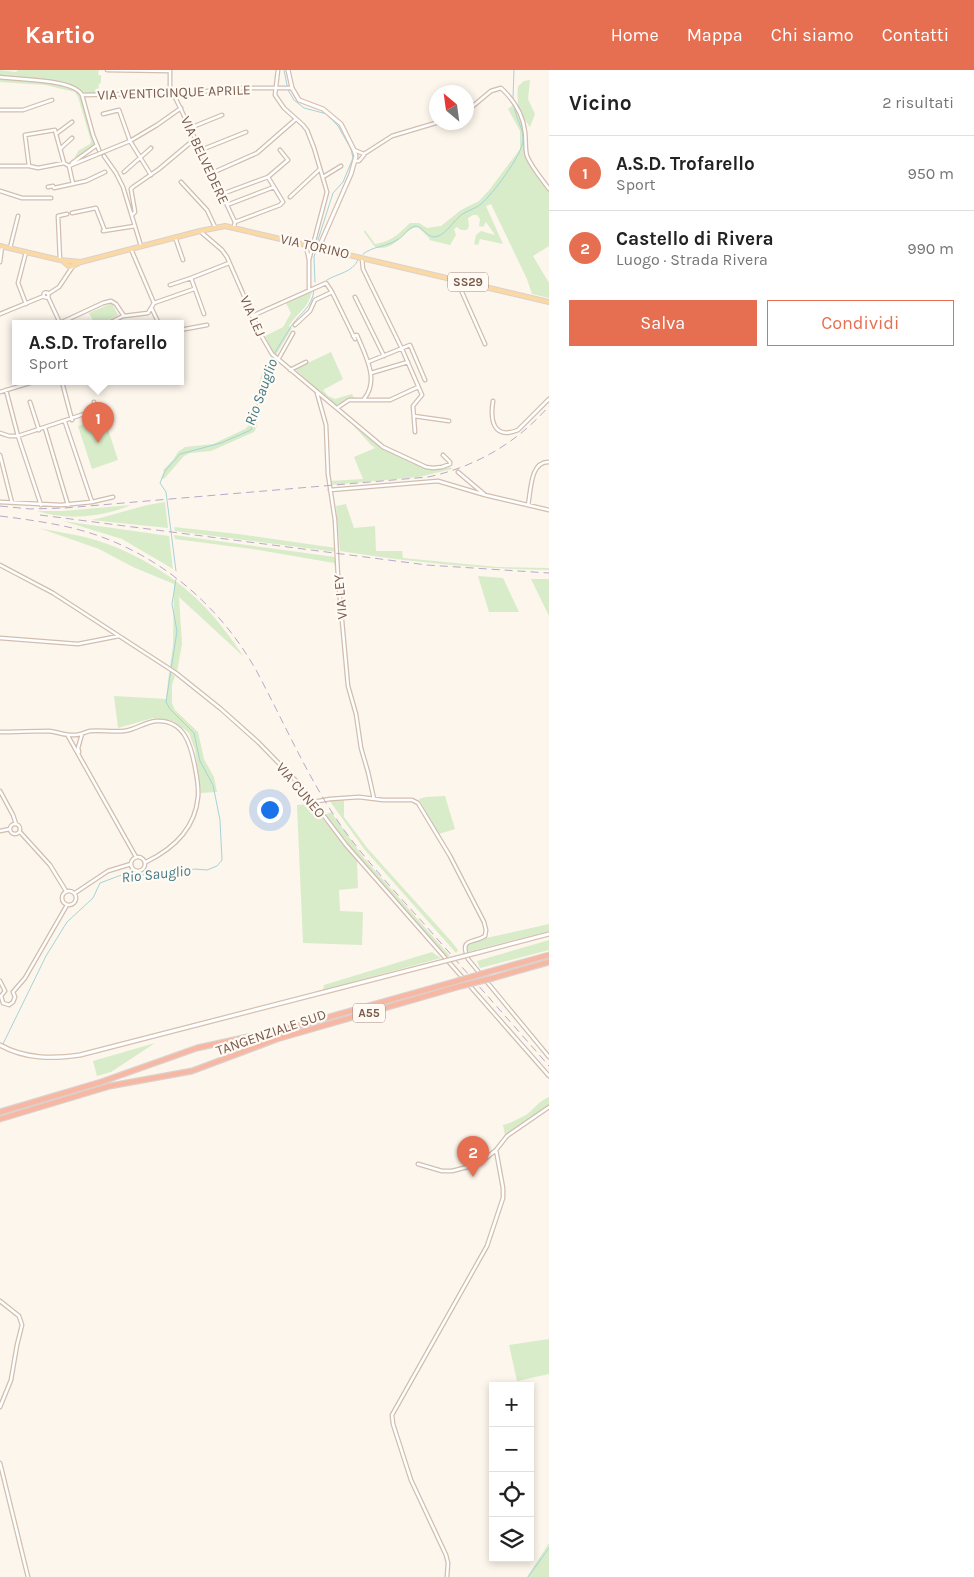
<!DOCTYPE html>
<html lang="it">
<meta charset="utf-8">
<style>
:root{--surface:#fff;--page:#f2f2f2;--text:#222;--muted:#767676;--line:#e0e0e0;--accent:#e76f51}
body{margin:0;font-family:Karla,sans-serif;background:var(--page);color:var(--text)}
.controls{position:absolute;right:15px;bottom:15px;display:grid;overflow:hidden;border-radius:0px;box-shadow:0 2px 8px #0003}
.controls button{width:45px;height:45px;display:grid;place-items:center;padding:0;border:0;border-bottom:1px solid var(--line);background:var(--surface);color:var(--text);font:25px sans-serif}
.compass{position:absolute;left:429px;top:15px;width:45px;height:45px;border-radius:50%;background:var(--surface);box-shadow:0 2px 8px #0003;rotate:331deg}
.you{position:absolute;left:269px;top:739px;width:18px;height:18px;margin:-12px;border:4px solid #fff;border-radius:50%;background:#1a73e8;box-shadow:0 0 0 8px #1a73e833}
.badge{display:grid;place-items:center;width:32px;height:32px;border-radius:50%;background:var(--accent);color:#fff;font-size:16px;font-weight:700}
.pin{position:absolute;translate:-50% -41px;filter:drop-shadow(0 1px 2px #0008)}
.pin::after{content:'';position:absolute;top:26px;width:18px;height:15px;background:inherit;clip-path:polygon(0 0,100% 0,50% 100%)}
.popup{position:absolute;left:12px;top:250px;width:172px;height:65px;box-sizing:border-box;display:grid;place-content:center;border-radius:0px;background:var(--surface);filter:drop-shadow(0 1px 4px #0005);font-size:16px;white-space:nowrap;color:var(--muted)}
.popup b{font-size:19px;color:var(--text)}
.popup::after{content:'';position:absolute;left:50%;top:100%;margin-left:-10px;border:10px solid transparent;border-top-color:var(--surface)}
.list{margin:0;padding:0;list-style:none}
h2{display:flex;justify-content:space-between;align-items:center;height:65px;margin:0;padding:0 20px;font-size:21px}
h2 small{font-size:16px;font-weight:400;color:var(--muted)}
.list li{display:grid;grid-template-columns:32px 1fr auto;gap:15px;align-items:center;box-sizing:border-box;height:75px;padding:0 20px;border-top:1px solid var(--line)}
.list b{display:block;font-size:19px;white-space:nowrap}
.list p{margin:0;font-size:16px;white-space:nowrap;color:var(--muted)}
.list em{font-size:16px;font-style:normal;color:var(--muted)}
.actions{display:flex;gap:10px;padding:15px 20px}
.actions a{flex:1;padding:11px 0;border:1px solid var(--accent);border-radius:0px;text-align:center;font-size:18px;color:var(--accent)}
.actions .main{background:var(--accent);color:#fff}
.icon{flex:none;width:28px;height:28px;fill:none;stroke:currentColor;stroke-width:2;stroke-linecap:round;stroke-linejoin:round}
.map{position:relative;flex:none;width:549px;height:1507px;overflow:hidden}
header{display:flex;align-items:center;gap:30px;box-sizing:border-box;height:70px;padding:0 25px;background:var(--accent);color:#fff}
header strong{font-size:24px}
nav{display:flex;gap:28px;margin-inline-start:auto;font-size:18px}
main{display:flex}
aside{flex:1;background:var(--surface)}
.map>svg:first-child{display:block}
</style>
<header>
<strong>Kartio</strong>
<nav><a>Home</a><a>Mappa</a><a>Chi siamo</a><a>Contatti</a></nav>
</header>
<main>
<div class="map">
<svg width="549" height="1507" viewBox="0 0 549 1507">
<rect width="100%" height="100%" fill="#fdf6ec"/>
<path fill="#d8ecc9" d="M 0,0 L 16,2 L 18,0 L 99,0 L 98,5 L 101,5 L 101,13 L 99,14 L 98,23 L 86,24 L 79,18 L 59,12 L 0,6 Z
M 0,8 C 15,11 72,12 80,23 C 88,34 91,59 94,72 L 94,76 L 75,89 L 75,87 L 78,81 L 90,74 L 91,71 L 78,27 L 75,22 L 45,15 L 0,12 Z
M 530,10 L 528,29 L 535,44 L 530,57 C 519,43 516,34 518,16 L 524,11 Z
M 513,32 L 522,52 L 525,81 L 534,100 L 549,121 L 549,176 L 533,186 L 549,213 L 549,228 L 532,224 L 527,209 L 491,134 L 486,136 L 503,174 L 480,169 L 478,175 L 474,174 L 476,165 L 481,161 L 495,165 L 486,152 L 483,157 L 479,156 L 480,149 L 477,145 L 473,145 L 468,148 L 469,156 L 467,160 L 461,160 L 457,157 L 454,159 L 456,165 L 450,175 L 429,170 L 430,169 L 418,157 C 403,158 396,183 375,177 L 364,162 L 365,160 L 375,174 C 393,171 398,164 410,153 L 419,153 L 427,158 L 441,156 L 461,140 L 479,131 L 490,119 L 520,79 L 520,61 L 508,39 L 512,36 Z
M 312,221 C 308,240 297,242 289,256 L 292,258 L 276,285 L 273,283 L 265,266 L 283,257 L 291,243 L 286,233 Z
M 112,233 L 118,245 L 100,254 L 95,254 L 89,243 Z
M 331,282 L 343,309 L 323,320 L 328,326 L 335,329 L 352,324 L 354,328 L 336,335 L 320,323 L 295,299 Z
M 271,288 L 273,290 L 266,305 L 257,354 L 257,356 L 254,362 L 211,381 L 190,383 L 184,386 L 164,409 L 161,408 L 164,402 L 163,400 L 173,390 L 178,382 L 185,377 L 213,374 L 245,359 L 250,354 L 253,341 L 258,331 L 256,328 C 259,314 261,299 271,288 Z
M 104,347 L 118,390 L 92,399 L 78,356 Z
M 352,354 C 376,374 417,406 450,397 L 452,399 L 419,407 L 330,415 L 330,411 L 363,409 L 354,387 L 375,378 L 371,375 Z
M 165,432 L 168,458 L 91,450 C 116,445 140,435 165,432 Z
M 346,434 L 354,458 L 375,456 L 376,481 L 402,481 L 403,488 L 497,497 L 549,498 L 549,500 C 479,499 410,492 340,481 L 336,436 Z
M 131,435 C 102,447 67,451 37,441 L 63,441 Z
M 63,451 L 169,466 L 173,499 L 122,469 Z
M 174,457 L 238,464 L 336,478 L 336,482 L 175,461 Z
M 39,458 C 57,462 75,464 92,469 C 131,480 172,504 201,533 C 217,549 231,568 244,587 L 179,527 L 182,574 L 177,602 L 170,596 L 173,576 L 174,514 L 133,497 L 99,479 Z
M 174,465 L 335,487 L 337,506 L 334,493 L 252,479 L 175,469 Z
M 478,506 L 503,508 L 519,542 L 489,542 Z
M 531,509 L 549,509 L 549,546 Z
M 169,602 L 175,606 L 172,615 L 172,633 L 175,640 L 198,662 L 204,689 L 214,707 L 217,722 L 201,723 L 195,680 L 189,663 L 174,651 L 153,648 L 118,658 L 114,626 L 166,629 Z
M 445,726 L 455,759 L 439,764 L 419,729 L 426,727 Z
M 344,729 L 344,747 L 368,779 L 451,871 L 458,880 L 456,883 L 365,780 L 329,730 L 337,731 Z
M 311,734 L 357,791 L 358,818 L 339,820 L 340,841 L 363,842 L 362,875 L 303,873 L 297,735 Z
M 331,742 L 364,788 L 450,886 L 446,887 L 340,766 L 325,745 Z
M 549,854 L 549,861 L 467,882 L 466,876 L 473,871 Z
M 549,870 L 549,880 L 480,898 L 477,891 Z
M 432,882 L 441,888 L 323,920 L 324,915 Z
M 155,973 L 111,1002 L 97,1006 L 93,991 Z
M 549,1027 L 549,1035 L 505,1065 L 503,1055 C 511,1053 518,1049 526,1045 C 534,1039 539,1031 549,1027 Z
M 549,1269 L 549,1304 L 517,1311 L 509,1275 Z
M 549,1473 L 549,1507 L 527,1507 Z"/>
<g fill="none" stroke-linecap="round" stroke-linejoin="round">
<path stroke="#a5d3da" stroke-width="1" d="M 284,0 L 288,20 L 294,30 L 304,38 L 327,44 L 338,56 L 351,79 L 353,88 L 343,112 L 333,123 L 317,173
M 513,28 L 514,0
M 363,184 C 373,176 386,177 397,170 C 405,166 406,159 415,156 C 423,157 427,167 434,167 C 445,166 451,154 458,148 C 464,141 474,140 481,134 C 492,125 522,85 523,71 C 524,58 515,48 514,35
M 327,210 C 338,203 352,203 358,190
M 315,212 L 314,187 L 316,179
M 176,501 L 166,422 L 160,413 L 165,401 L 180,384 L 221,373 L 251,360 C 258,341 258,321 265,303 C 272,286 282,271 292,255 C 301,242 312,238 314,220
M 3,974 L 46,886 L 67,852 L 93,828 L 100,813 L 124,804 L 169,806 L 194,799 L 207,800 L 217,796 L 222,790 L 220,750 L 213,715 L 200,691 L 194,663 L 170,639 L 166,632 L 177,561 L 172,534 L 176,509
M 528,1507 L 549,1478"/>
<g stroke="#d1beb0" stroke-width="5">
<path id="street" d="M 107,0 L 170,1 L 170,22
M 278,0 L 275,25 L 284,38 L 303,55 L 307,60 L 314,78 L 327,122 L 309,190
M 0,7 C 18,10 74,9 82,25 L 135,24 L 151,22 L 200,22 L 232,18 L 292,18
M 173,23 L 227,135 L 235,152 L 234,157
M 82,25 L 93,65 L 99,80
M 0,40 L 23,40 L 52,30
M 467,41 L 491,21 L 501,18 C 514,30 523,44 525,62 C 526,70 525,79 527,86 C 532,98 542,109 549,119
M 103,44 L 119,40 L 130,71 L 151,105
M 190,58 L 222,45
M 60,79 L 72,68
M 201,80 L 246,62
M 354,80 L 364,84 L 392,66 L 439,52
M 104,86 L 116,103 L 123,117 L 141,176
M 355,91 L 359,91 L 364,85
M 64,93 L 56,64 L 72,52
M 72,93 L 97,75
M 0,96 L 29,96 L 38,98 L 64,93 L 69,96
M 29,96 L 25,65 L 55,60 L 56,64
M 69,96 L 130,71 L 157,55 L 181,38
M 69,96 L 73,114
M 124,102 L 151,78
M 212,103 L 257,83 L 296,49
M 323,107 L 341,96
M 181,112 L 207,140 L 215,157
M 48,117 L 53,116 L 54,118 L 86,111 L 105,102
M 0,121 L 22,128 L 51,128
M 222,124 L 268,107
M 290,127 L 320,99
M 227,135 L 274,117
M 72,143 L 96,138 L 105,161
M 132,145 L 135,142 L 131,119 L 133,117 L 159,99 L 190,73
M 235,152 L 280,135 L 283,132 L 268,107 L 288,90 L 280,80
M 103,161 L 135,156
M 201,162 L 222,180 L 227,187 L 261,265 L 272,284 L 383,377 L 426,397 L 433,398 L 442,397 L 450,394 L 450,392 L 443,385
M 175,167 L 183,190
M 306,176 L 309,190 L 309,219
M 10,178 L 18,146
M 131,179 L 154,233
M 26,182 L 18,213 L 26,234
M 362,189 L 363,199 L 402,279 L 422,325 L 413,336 L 415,362
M 60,190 L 58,146 L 67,144
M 0,192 L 2,176
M 457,211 L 485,274
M 170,215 L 191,208
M43.5 225a2.5 2.5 0 1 1 5 0a2.5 2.5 0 1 1-5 0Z
M 48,224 L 59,217 L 73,196
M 48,227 L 60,253
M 355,227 L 384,286
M 152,239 L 159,254
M 0,244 L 44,226
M 204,244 L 191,208 L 229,193
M 252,246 L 326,213 L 332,222 L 355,269
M 60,253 L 103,233 L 111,231 L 116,234 L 124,246 L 148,243 L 154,233 L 194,219
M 107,254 L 123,246
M 295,255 L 310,241 L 315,230 L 332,222
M 180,260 L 207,255
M 353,266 L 357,265 C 365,285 380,310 364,329
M 279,288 L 293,263
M 368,292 L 410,275 L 425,310
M 290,300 L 306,292
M 371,303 L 408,292
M 62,312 L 72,350
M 6,320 L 18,366 L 41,435
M 0,322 L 33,312
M 317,323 L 326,355 L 328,404 L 335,450 L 338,507 L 348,616 L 356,644 L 361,678 L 368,702 L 374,729
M 493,331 C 490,350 493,370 518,360 L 549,329
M 30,332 L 39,360
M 337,338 L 349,330 L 390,330 L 418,317
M 414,346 L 449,351
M 65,352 L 92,432 L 113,427
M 45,358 L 68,435
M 0,363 L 9,366 L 18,366 L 96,340 L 94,332
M 0,385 L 12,433
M 458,402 L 484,424
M 330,420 L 438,411 L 485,425 L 549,440
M 0,432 L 61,435 L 92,432
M 528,435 C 531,421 530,391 549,392
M 0,495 L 53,523 L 176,603 L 221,639 L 258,672 L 302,717 L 346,775 L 549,1006
M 0,568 L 78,574 L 119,566
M 0,662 C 16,662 33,661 49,661 C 58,662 66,666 75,665 C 80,665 85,662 90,661 C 101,660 112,662 124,661 C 135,660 145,652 156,651 C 184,649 191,675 195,697 C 197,707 199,717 198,727 C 195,759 173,779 146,792
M 68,666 L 136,787
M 79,682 L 78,678 L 82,664
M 0,721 L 13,745 L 16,754
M 313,732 L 330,729 L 359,727 L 383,730 L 412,730 L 418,733 L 450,786 L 484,852 L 486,860 L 485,866 C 473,874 459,867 468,889 L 549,987
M10 759a5 5 0 1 1 10 0a5 5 0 1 1-10 0Z
M 0,761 L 10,759
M 20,762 L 50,795 L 66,821
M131 794a7 7 0 1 1 14 0a7 7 0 1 1-14 0Z
M62 828a7 7 0 1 1 14 0a7 7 0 1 1-14 0Z
M 75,823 L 108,801 L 131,794
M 0,911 L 5,921
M 13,922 L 25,908 L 67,835
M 3,933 L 9,935 L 13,932 L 15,927 L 13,922
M 3,933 L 1,926 L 5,921
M 418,1094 L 442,1101 L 452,1101 L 479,1094 L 496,1080 L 507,1066 L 549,1037
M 0,1231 L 19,1246 L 22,1255 L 17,1275 L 11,1310 L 0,1337
M 0,1393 L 28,1507
M 447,1507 L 448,1493 L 446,1485 L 411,1410 L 393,1354 L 392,1345 L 487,1176 L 503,1128 L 503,1118 L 496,1080"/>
</g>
<g stroke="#d6c0b0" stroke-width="5.5">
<path id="secondary" d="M 288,0 L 292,18 L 299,30 L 323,39 L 341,54 L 354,80 L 356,86 L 351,104 L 319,177
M 476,883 L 549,864
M 0,975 C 25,989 52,989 80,985 L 437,893"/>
</g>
<g stroke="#dad1cd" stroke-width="6">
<path id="primary" d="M 0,176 L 60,190 L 81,192 L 200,161 L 225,156 L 549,232
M 64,192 L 70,197 L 79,193"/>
</g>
<g stroke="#dad1cd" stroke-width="7">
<path id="highway" d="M 488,902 L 549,885
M 493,908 L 549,892
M 0,1042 L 101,1012 L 197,978 L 297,956 L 457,911
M 0,1049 L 110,1016 L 192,1001 L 277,969 L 461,916"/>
</g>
<use href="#street" stroke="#fff" stroke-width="2.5"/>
<use href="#secondary" stroke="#fff" stroke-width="3"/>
<use href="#primary" stroke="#fbd9a5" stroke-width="4"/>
<use href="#highway" stroke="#f7b7a3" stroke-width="4.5"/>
<path stroke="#b9a8c9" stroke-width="1" stroke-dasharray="8 5" stroke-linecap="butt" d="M 0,436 L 30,439 L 65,438 L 428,407 C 475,397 517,373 549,336
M 40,445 L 427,495 L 549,503
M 0,446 C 23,449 46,452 68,457 C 148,475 216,529 256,600 C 285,654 309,711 344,760 C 369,794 398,825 426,856 C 467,903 508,949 549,996"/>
<g stroke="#d6c0b0" stroke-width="5.5" stroke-linecap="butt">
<path id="secondary-bridge" d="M 437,893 L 476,883"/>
</g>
<g stroke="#dad1cd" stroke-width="7" stroke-linecap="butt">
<path id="highway-bridge" d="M 457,911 L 488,902
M 461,916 L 493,908"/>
</g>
<use href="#secondary-bridge" stroke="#fff" stroke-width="3"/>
<use href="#highway-bridge" stroke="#f7b7a3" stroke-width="4.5"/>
</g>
<g text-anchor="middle" stroke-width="4.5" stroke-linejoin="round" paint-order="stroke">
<g fill="#fffaf3" stroke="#a28b7f" stroke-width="1">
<rect x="448" y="202.5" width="40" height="19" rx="4"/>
<rect x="353" y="933.5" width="32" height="19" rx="4"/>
</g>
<g font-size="12" font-weight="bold" fill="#7a5c4d">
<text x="468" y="216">SS29</text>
<text x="369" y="947">A55</text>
</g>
<g font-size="14" fill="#7a5c4d" stroke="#fffaf3">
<text transform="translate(174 22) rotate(-2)" y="5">VIA VENTICINQUE APRILE</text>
<text transform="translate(205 90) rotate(65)" y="5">VIA BELVEDERE</text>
<text transform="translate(315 176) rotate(13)" y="5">VIA TORINO</text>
<text transform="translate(253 246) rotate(66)" y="5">VIA LEJ</text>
<text transform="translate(340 527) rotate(-95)" y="5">VIA LEY</text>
<text transform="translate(301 720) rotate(50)" y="5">VIA CUNEO</text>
<text transform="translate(271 962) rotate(-19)" y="5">TANGENZIALE SUD</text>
</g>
<g font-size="15" font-style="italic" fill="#437c86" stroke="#fffaf3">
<text transform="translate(261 322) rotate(-70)" y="5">Rio Sauglio</text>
<text transform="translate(156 804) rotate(-6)" y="5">Rio Sauglio</text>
</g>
</g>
</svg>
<div class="controls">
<button>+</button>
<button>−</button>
<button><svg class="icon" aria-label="locate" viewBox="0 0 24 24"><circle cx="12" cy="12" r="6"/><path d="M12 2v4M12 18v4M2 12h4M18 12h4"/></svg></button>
<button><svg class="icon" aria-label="layers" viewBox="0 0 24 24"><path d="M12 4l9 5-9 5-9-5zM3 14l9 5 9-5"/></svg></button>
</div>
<svg class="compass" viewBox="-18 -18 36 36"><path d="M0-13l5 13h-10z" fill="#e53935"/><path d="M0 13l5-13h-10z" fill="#767676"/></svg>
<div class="you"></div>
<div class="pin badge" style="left:98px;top:373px">1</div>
<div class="popup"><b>A.S.D. Trofarello</b>Sport</div>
<div class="pin badge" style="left:473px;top:1107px">2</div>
</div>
<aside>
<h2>Vicino<small>2 risultati</small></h2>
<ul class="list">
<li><span class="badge">1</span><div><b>A.S.D. Trofarello</b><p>Sport</p></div><em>950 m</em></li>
<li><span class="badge">2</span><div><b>Castello di Rivera</b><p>Luogo · Strada Rivera</p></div><em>990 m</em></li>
</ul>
<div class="actions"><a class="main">Salva</a><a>Condividi</a></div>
</aside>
</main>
